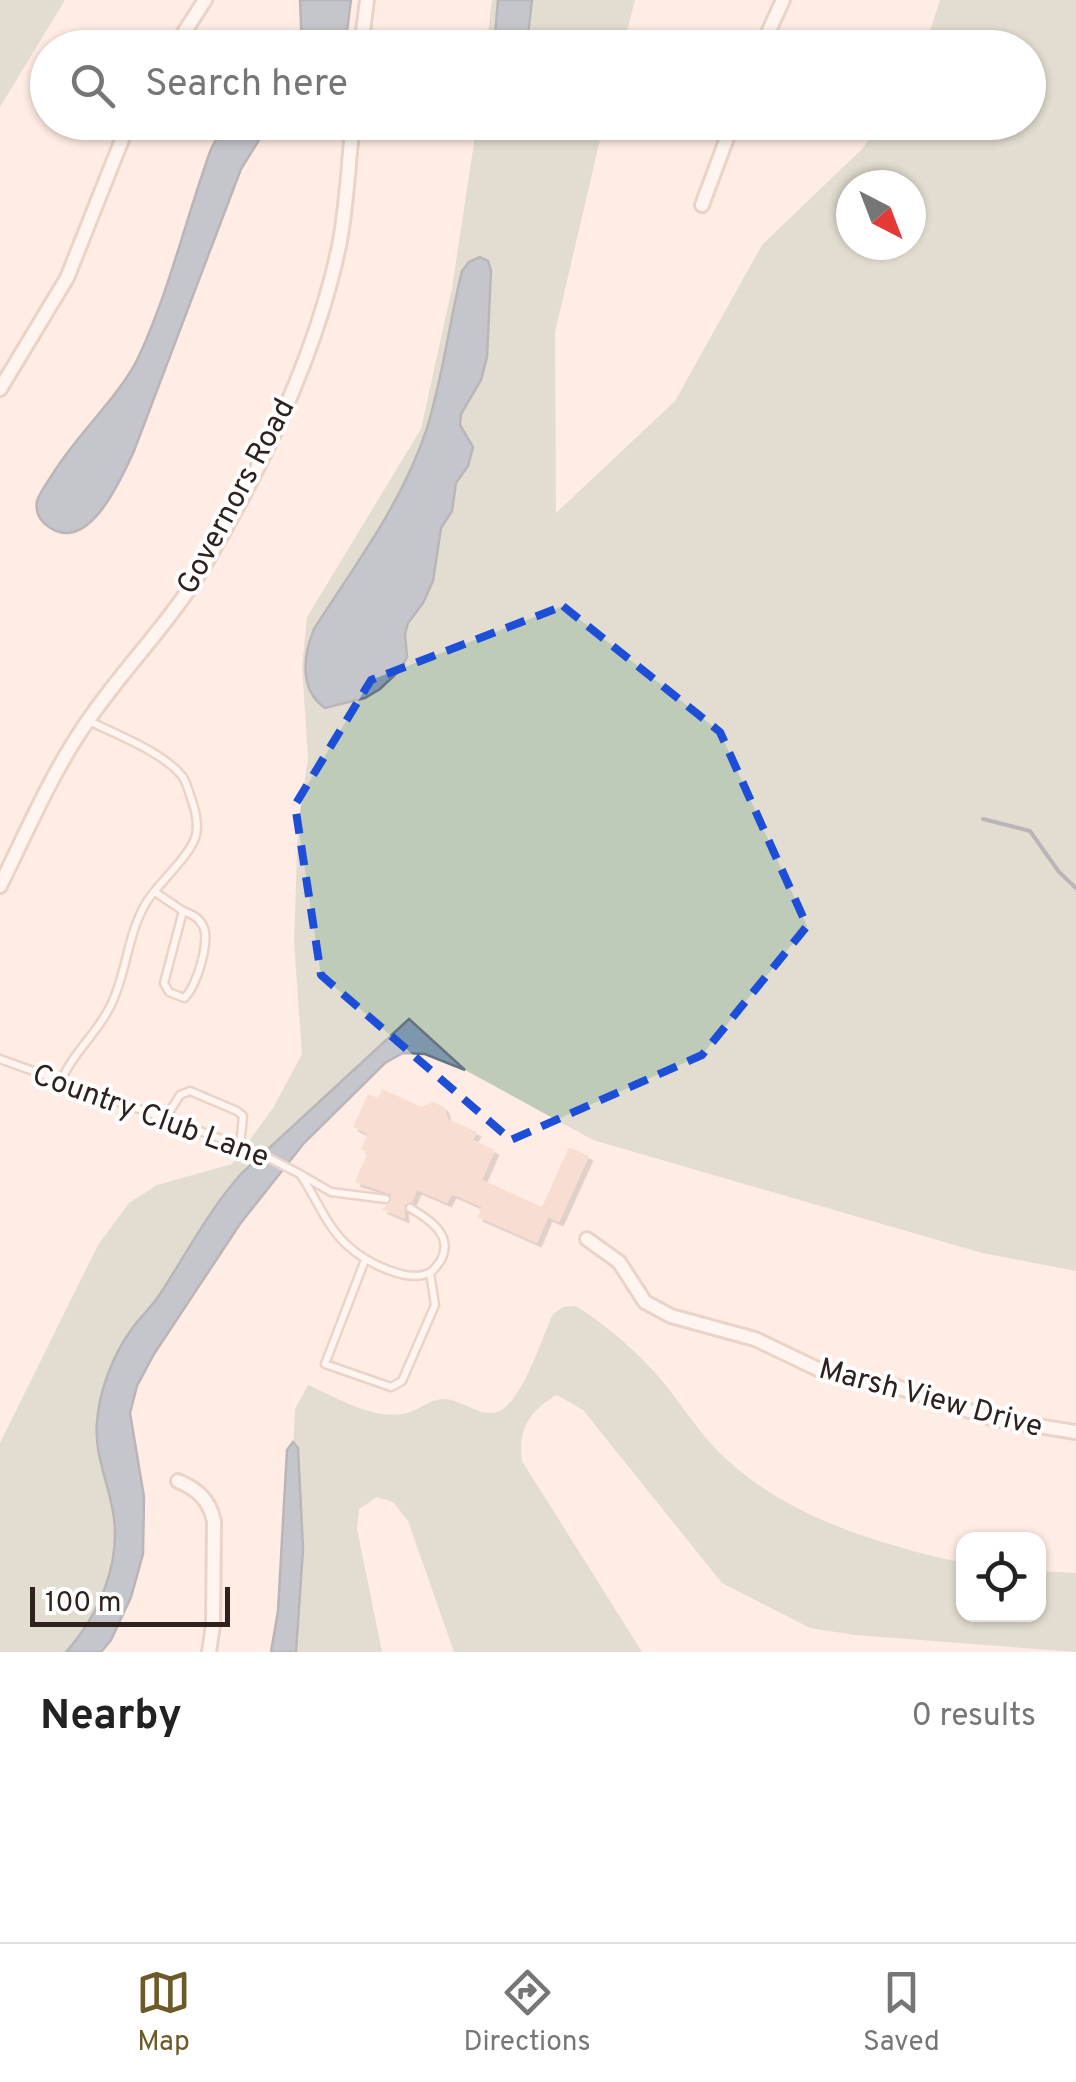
<!DOCTYPE html>
<style>
:root{--surface:#fff;--page:#f2f2f2;--text:#222;--muted:#767676;--line:#e0e0e0;--accent:#6c5a28}
body{margin:0;font-family:Overpass,sans-serif;background:var(--page);color:var(--text)}
.controls{position:absolute;right:30px;bottom:30px;display:grid;overflow:hidden;border-radius:20px;box-shadow:0 2px 8px #0004}
.controls button{width:90px;height:90px;display:grid;place-items:center;padding:0;border:0;border-bottom:2px solid var(--line);background:var(--surface);color:var(--text);font:50px sans-serif}
.compass{position:absolute;left:836px;top:170px;width:90px;height:90px;border-radius:50%;background:var(--surface);box-shadow:0 2px 8px #0004;rotate:138deg}
.scale{position:absolute;left:30px;bottom:25px;width:200px;box-sizing:border-box;padding-left:10px;border:5px solid #2e221e;border-top:0;font-size:28px;line-height:35px;white-space:nowrap;color:#2e221e;-webkit-text-stroke:8px #fff;paint-order:stroke}
.list{margin:0;padding:0;list-style:none}
h2{display:flex;justify-content:space-between;align-items:center;height:130px;margin:0;padding:0 40px;font-size:42px}
h2 small{font-size:32px;font-weight:400;color:var(--muted)}
.icon{flex:none;width:55px;height:55px;fill:none;stroke:currentColor;stroke-width:2;stroke-linecap:round;stroke-linejoin:round}
.map{position:relative;flex:none;width:1076px;height:1652px;overflow:hidden}
.search{position:absolute;background:var(--surface);box-shadow:0 2px 8px #0004;left:30px;right:30px;top:30px;height:110px;display:flex;align-items:center;gap:25px;box-sizing:border-box;padding:0 35px;border-radius:55px;color:var(--muted);font-size:38px}
.sheet{height:290px;background:var(--surface)}
nav{display:flex;justify-content:space-around;align-items:center;box-sizing:border-box;height:140px;border-top:2px solid var(--line);background:var(--surface);font-size:28px;color:var(--muted)}
nav a{display:grid;justify-items:center;gap:5px}
nav .on{color:var(--accent)}
.map>svg:first-child{display:block}
</style>
<div class="map">
<svg width="1076" height="1652" viewBox="0 0 1076 1652">
<defs>
<filter id="shadow"><feDropShadow dx="4.5" dy="4.5" stdDeviation="0" flood-color="#0004"/></filter>
</defs>
<rect width="100%" height="100%" fill="#ffece4"/>
<path fill="#becbb8" fill-rule="evenodd" d="M 0,0 L 65,0 L 0,107 Z
M 492,0 L 635,0 L 623,47 L 486,48 Z
M 940,0 L 1076,0 L 1076,1271 L 982,1253 L 593,1140 L 465,1070 L 410,1020 L 316,1119 L 124,1378 L 127,1544 L 78,1652 L 0,1652 L 0,1443 L 98,1245 L 129,1203 L 157,1185 L 232,1164 L 273,1108 L 302,1054 L 294,942 L 298,826 L 308,758 L 302,667 L 307,617 L 421,429 L 452,288 L 477,123 L 604,123 L 555,332 L 556,513 L 675,401 L 762,245 L 863,148 L 880,123 L 1028,122 L 1028,48 L 925,47 ZM 851,185 L 911,185 L 911,245 L 851,245 Z
M 576,1306 C 606,1325 634,1349 658,1376 C 678,1399 694,1426 715,1448 C 779,1515 877,1544 963,1563 L 964,1614 L 1038,1614 L 1039,1571 L 1076,1573 L 1076,1652 L 855,1635 L 810,1628 L 722,1583 L 583,1410 L 557,1395 C 529,1411 518,1429 522,1461 L 642,1652 L 454,1652 L 408,1521 L 393,1502 L 377,1497 L 359,1509 L 357,1529 L 382,1652 L 283,1652 L 295,1409 L 308,1385 C 336,1397 371,1419 402,1414 C 418,1412 428,1399 445,1399 C 464,1400 485,1422 503,1409 C 525,1393 541,1340 553,1314 L 563,1307 Z"/>
<path fill="#7e97ad" stroke="#667482" stroke-width="2.5" d="M 300,0 L 351,0 L 345,47 L 302,47 Z
M 498,0 L 532,0 L 528,35 L 522,47 L 494,47 Z
M 225,123 L 279,123 L 259,140 L 241,169 L 134,451 C 122,477 89,555 49,527 C 40,521 35,512 37,501 C 40,492 47,483 52,475 C 76,435 119,397 138,358 C 169,292 186,218 211,149 Z
M 480,257 L 488,261 L 491,271 L 487,357 L 481,380 L 461,414 L 460,425 L 473,447 L 468,466 L 456,483 L 452,511 L 441,528 L 433,581 L 423,603 L 408,623 L 405,634 L 407,657 L 401,669 L 380,689 L 365,698 L 325,708 C 299,690 303,656 314,629 C 355,565 403,502 427,428 C 443,377 449,323 462,271 L 469,262 Z
M 409,1019 L 465,1070 L 425,1054 L 403,1053 L 385,1063 L 304,1143 L 240,1224 L 154,1354 L 137,1386 L 130,1413 L 144,1497 L 143,1554 L 131,1597 L 111,1640 L 101,1652 L 66,1652 C 99,1615 122,1562 113,1512 C 108,1481 94,1454 97,1422 C 99,1391 113,1355 131,1330 C 140,1317 152,1307 160,1294 C 187,1253 208,1211 241,1174 Z
M 293,1442 L 298,1448 L 303,1549 L 296,1652 L 271,1652 L 278,1611 L 287,1450 Z"/>
<g fill="none" stroke-linecap="round" stroke-linejoin="round">
<path stroke="#667482" stroke-width="4" d="M 983,819 L 1030,831 L 1059,872 L 1076,888"/>
</g>
<path fill="#edcbbd" filter="url(#shadow)" d="M 382,1089 L 422,1107 L 433,1102 L 444,1107 L 448,1119 L 477,1132 L 473,1140 L 495,1150 L 482,1180 L 542,1207 L 569,1147 L 589,1156 L 559,1222 L 548,1217 L 537,1243 L 478,1217 L 482,1207 L 452,1194 L 447,1203 L 417,1190 L 412,1202 L 404,1205 L 405,1219 L 382,1209 L 392,1202 L 391,1194 L 355,1182 L 368,1152 L 361,1149 L 368,1134 L 353,1127 L 368,1094 L 378,1098 Z"/>
<g fill="none" stroke-linecap="round" stroke-linejoin="round">
<g stroke="#d1b3a7" stroke-width="11">
<path id="service" d="M 155,892 L 183,911 L 164,983 L 169,992 L 184,998 C 196,989 211,940 203,926 C 199,917 191,914 183,911
M 0,1059 L 255,1151 L 300,1174
M 61,1081 C 74,1051 97,1034 111,1005 C 127,972 127,935 146,903 C 158,883 190,857 196,835 C 198,826 196,812 193,804 C 190,796 187,782 182,776 C 163,752 115,734 89,721
M 165,1119 L 180,1095 L 190,1091 L 237,1111 L 243,1116 L 240,1146
M 386,1199 L 331,1192 L 300,1174 C 316,1197 326,1226 347,1245 C 364,1261 408,1285 431,1272 C 435,1269 438,1264 441,1260 C 454,1235 429,1219 410,1208
M 365,1260 L 325,1364 L 391,1387 L 402,1381 L 435,1305 L 430,1273"/>
</g>
<g stroke="#d1b3a7" stroke-width="18">
<path id="minor" d="M 174,48 L 205,0
M 361,48 L 367,0
M 761,48 L 783,0
M 702,205 L 733,122
M 0,389 L 67,278 L 129,122
M 0,886 C 29,827 55,765 94,712 C 129,663 173,618 204,566 C 261,469 314,361 338,251 C 347,210 348,165 353,122
M 587,1239 L 619,1262 L 645,1302 L 671,1316 L 755,1339 L 824,1372 L 888,1384 L 994,1419 L 1076,1432
M 178,1481 C 197,1489 209,1499 214,1521 L 213,1625 L 209,1652"/>
</g>
<use href="#service" stroke="#fff" stroke-width="6"/>
<use href="#minor" stroke="#fff" stroke-width="12"/>
</g>
<path d="M0 0H1076V1652H0ZM 563,606 L 720,732 L 807,926 L 702,1055 L 511,1140 L 321,975 L 295,805 L 371,680 Z" fill="#ffece4" fill-opacity=".55" fill-rule="evenodd"/>
<path fill="none" stroke="#1d4ed8" stroke-width="8" stroke-dasharray="20 12" stroke-linejoin="round" d="M 563,606 L 720,732 L 807,926 L 702,1055 L 511,1140 L 321,975 L 295,805 L 371,680 Z"/>
<g text-anchor="middle" stroke-width="8" stroke-linejoin="round" paint-order="stroke">
<g font-size="30" fill="#2e221e" stroke="#fff">
<text transform="translate(235 496) rotate(-62)" y="10">Governors Road</text>
<text transform="translate(151 1115) rotate(20)" y="10">Country Club Lane</text>
<text transform="translate(931 1397) rotate(15)" y="10">Marsh View Drive</text>
</g>
</g>
</svg>
<div class="controls">
<button><svg class="icon" aria-label="locate" viewBox="0 0 24 24"><circle cx="12" cy="12" r="6"/><path d="M12 2v4M12 18v4M2 12h4M18 12h4"/></svg></button>
</div>
<svg class="compass" viewBox="-18 -18 36 36"><path d="M0-13l5 13h-10z" fill="#e53935"/><path d="M0 13l5-13h-10z" fill="#767676"/></svg>
<div class="scale">100 m</div>
<div class="search"><svg class="icon" aria-label="search" viewBox="0 0 24 24"><circle cx="10" cy="10" r="6"/><path d="M15 15l6 6"/></svg>Search here</div>
</div>
<section class="sheet">
<h2>Nearby<small>0 results</small></h2>
<ul class="list">
</ul>
</section>
<nav>
<a class="on"><svg class="icon" aria-label="map" viewBox="0 0 24 24"><path d="M3 6l6-2 6 2 6-2v14l-6 2-6-2-6 2zM9 4v14M15 6v14"/></svg>Map</a>
<a><svg class="icon" aria-label="directions" viewBox="0 0 24 24"><path d="M12 3l9 9-9 9-9-9zM9 14v-3h6M13 9l2 2-2 2"/></svg>Directions</a>
<a><svg class="icon" aria-label="saved" viewBox="0 0 24 24"><path d="M7 4h10v16l-5-4-5 4z"/></svg>Saved</a>
</nav>
